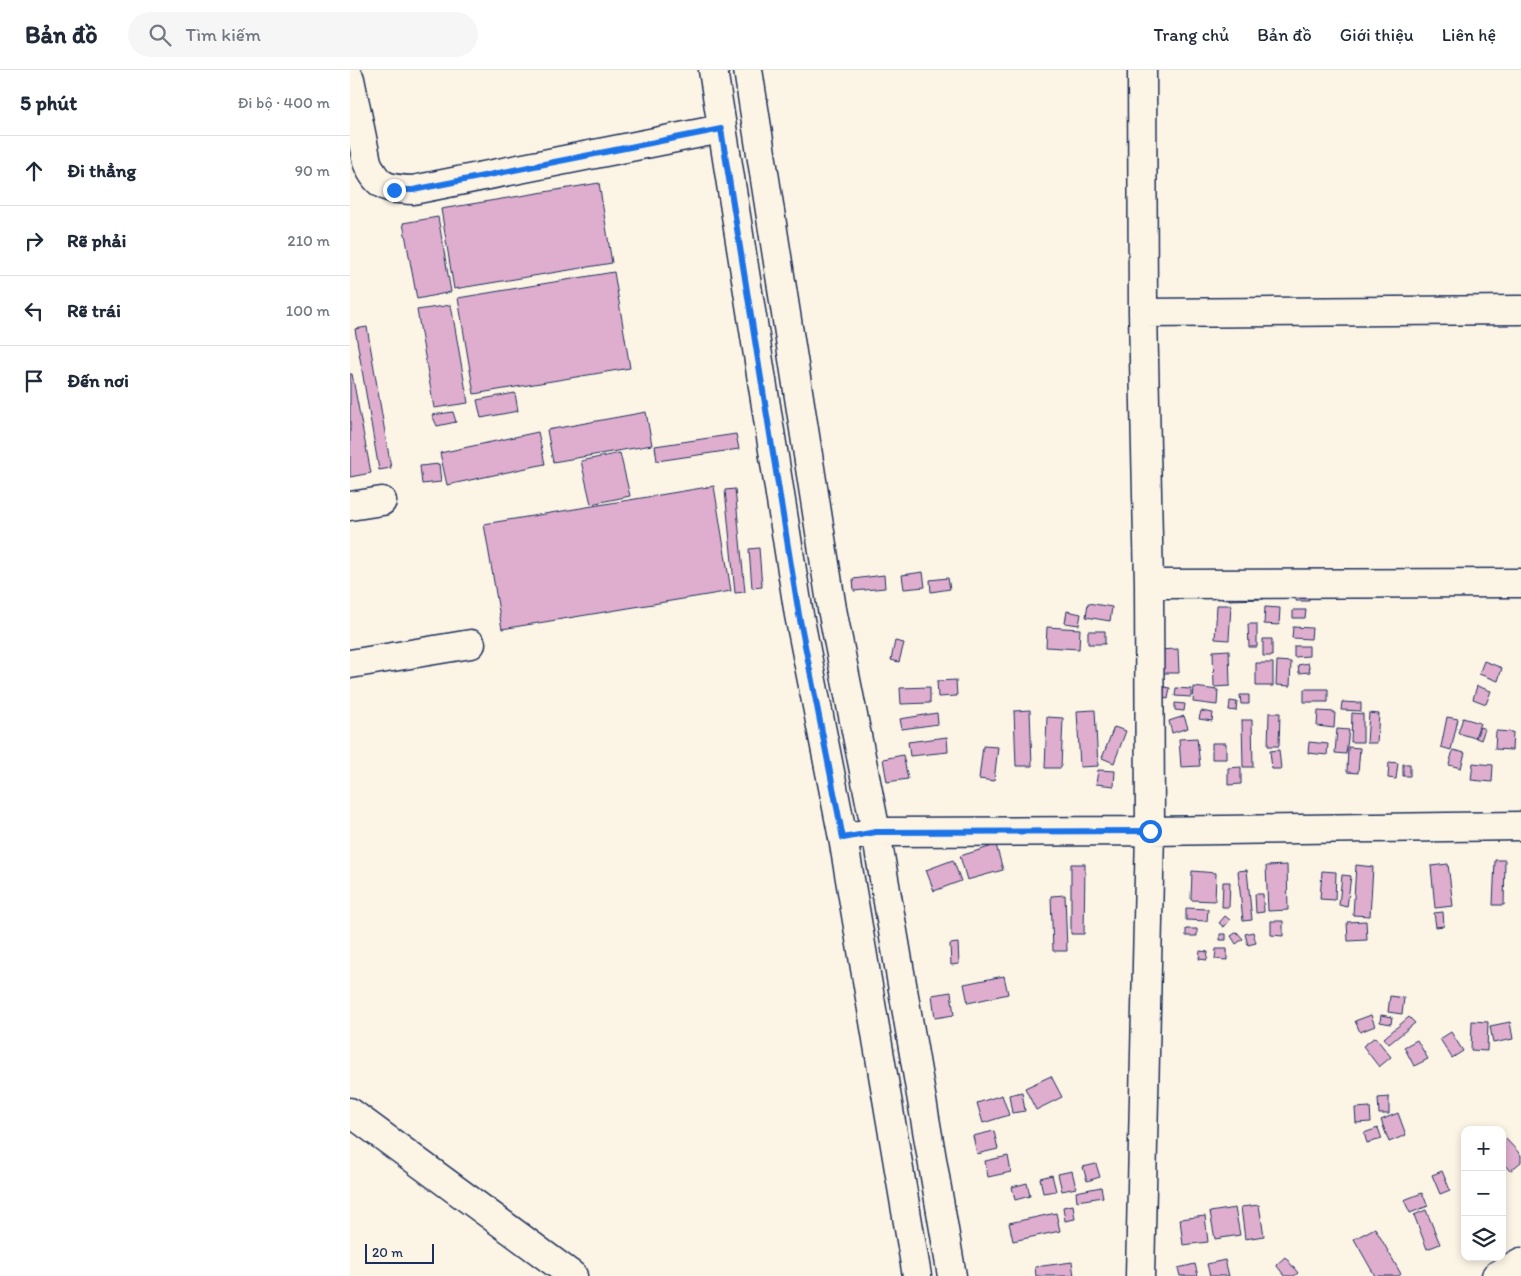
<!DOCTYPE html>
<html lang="vi">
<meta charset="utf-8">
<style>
:root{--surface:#fff;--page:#f6f6f7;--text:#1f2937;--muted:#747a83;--line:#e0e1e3}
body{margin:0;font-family:Itim,sans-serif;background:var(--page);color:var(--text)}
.controls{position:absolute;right:15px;bottom:15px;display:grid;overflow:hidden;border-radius:10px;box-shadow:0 2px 8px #0003}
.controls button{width:45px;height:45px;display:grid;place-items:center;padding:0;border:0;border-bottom:1px solid var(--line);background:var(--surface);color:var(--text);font:25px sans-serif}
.scale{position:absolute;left:15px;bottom:12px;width:69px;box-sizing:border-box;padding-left:5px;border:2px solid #1b2f5e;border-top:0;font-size:14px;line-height:18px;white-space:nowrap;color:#1b2f5e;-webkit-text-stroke:4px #fcf5e5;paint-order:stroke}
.stop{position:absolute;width:15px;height:15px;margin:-11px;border:4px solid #1a73e8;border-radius:50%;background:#fff}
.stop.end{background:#1a73e8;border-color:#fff;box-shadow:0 1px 5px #0008}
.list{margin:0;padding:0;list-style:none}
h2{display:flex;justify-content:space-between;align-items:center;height:65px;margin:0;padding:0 20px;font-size:21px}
h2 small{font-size:16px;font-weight:400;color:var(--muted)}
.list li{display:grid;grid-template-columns:32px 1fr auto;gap:15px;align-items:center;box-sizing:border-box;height:70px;padding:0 20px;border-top:1px solid var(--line)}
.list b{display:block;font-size:19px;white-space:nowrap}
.list em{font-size:16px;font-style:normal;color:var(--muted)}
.icon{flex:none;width:28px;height:28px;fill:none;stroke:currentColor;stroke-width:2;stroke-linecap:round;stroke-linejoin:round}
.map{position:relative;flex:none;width:1171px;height:1206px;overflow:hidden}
header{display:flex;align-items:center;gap:30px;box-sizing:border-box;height:70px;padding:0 25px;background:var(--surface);border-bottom:1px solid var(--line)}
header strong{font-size:24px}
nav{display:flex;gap:28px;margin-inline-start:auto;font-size:18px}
.search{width:350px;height:45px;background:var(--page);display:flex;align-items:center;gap:12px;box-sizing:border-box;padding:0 18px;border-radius:28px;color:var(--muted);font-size:19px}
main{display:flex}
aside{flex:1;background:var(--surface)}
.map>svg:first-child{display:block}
</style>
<header>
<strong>Bản đồ</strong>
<div class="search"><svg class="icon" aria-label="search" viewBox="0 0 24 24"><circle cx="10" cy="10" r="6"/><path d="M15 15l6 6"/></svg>Tìm kiếm</div>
<nav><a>Trang chủ</a><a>Bản đồ</a><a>Giới thiệu</a><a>Liên hệ</a></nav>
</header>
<main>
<aside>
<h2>5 phút<small>Đi bộ · 400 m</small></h2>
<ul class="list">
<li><svg class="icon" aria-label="ahead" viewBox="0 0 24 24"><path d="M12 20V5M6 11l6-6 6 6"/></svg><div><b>Đi thẳng</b></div><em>90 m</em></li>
<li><svg class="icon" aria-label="right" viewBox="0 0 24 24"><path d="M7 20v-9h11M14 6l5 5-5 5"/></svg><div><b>Rẽ phải</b></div><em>210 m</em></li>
<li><svg class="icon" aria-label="left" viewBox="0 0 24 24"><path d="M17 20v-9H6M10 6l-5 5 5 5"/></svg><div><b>Rẽ trái</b></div><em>100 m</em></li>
<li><svg class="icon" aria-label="arrive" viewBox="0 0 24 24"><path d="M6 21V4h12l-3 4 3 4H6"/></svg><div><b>Đến nơi</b></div></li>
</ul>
</aside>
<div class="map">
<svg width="1171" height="1206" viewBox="0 0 1171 1206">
<rect width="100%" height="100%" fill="#fcf5e5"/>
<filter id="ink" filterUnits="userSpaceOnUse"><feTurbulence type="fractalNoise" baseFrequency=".02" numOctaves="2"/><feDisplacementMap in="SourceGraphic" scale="10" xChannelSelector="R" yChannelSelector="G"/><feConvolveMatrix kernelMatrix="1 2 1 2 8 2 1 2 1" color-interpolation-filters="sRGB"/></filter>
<g filter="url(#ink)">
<path fill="#dfaece" stroke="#1b2f5e" d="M 249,113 L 262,193 L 104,219 L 91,139 Z
M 88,147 L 101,222 L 67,229 L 53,153 Z
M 264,202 L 280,298 L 124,324 L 108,228 Z
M 101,235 L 118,333 L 84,338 L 67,240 Z
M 17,257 L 41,398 L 29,400 L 5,259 Z
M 0,304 L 2,304 L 21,403 L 0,407 Z
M 165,323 L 168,341 L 131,348 L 127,330 Z
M 103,342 L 106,352 L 87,356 L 82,345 Z
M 296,342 L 302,375 L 203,392 L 197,360 Z
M 188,362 L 195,394 L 97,415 L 90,383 Z
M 386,364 L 389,379 L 307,391 L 305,376 Z
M 270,383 L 280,426 L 241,434 L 231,391 Z
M 89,394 L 91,412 L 72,414 L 70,396 Z
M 364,416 L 381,521 L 152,559 L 134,454 Z
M 385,419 L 395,522 L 385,523 L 375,420 Z
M 409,478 L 412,517 L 402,518 L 399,479 Z
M 573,502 L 575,517 L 554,519 L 552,505 Z
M 534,505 L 535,518 L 504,521 L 503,509 Z
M 598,508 L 600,519 L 581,522 L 580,510 Z
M 914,519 L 914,529 L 879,530 L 879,520 Z
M 947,521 L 959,522 L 959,531 L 946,531 Z
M 738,533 L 762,537 L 760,551 L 736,547 Z
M 867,535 L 881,535 L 879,570 L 865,569 Z
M 915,537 L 930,538 L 929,555 L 914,554 Z
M 943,540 L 956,540 L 955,548 L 943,548 Z
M 717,541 L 731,544 L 729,555 L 715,553 Z
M 898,554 L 907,554 L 907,577 L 899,577 Z
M 697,557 L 730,559 L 729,579 L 696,577 Z
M 943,557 L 962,558 L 961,569 L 942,568 Z
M 738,561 L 755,561 L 755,574 L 738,574 Z
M 913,569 L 922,569 L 922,586 L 913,586 Z
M 545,571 L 554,573 L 549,592 L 541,590 Z
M 944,576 L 959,576 L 959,586 L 944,587 Z
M 828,579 L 829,603 L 806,603 L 805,580 Z
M 879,580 L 880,616 L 864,617 L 863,581 Z
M 927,591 L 941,592 L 940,616 L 926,615 Z
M 1134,591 L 1152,598 L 1148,611 L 1129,604 Z
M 906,593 L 923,593 L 923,616 L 906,616 Z
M 958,593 L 960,602 L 949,603 L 948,595 Z
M 606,610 L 607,626 L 588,627 L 587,611 Z
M 1127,616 L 1141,621 L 1136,634 L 1123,629 Z
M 580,617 L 580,633 L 551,634 L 550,618 Z
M 814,617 L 820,618 L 818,629 L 813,628 Z
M 844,617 L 868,620 L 867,635 L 843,632 Z
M 826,618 L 841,619 L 841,627 L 825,626 Z
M 954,619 L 978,619 L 978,632 L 954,632 Z
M 890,625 L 899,625 L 899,634 L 891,634 Z
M 880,631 L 887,632 L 886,641 L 879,640 Z
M 992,632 L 1011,633 L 1011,641 L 991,640 Z
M 825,633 L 835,634 L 834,641 L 825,640 Z
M 680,640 L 682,696 L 666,696 L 664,641 Z
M 745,640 L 748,696 L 730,697 L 727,641 Z
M 851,641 L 863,643 L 862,651 L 849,649 Z
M 968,641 L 985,642 L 984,658 L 967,656 Z
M 587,643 L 588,654 L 552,659 L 550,649 Z
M 919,643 L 930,643 L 929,676 L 918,676 Z
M 1002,643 L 1013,644 L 1013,672 L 1001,672 Z
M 1019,643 L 1029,644 L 1027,673 L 1017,673 Z
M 834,646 L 838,658 L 822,663 L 819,651 Z
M 697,647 L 713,648 L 711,698 L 695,698 Z
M 1097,647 L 1108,649 L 1101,680 L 1091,677 Z
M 1113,648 L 1130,653 L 1125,668 L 1108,663 Z
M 892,650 L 902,650 L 903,697 L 893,697 Z
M 764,657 L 776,661 L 764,693 L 752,688 Z
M 1130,657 L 1135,659 L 1131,670 L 1126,668 Z
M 987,659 L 999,660 L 996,684 L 985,683 Z
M 1146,661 L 1163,662 L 1162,680 L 1145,679 Z
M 597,667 L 598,682 L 560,686 L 558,672 Z
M 847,668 L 850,696 L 831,697 L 829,669 Z
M 959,672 L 978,674 L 977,685 L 958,683 Z
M 862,673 L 876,673 L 876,689 L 862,689 Z
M 633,676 L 648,677 L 644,711 L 629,709 Z
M 998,677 L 1010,678 L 1008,703 L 997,702 Z
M 929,680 L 931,699 L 922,699 L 920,681 Z
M 1103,680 L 1115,683 L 1111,698 L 1099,695 Z
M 553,685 L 558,709 L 537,712 L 533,689 Z
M 1039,692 L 1048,693 L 1046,709 L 1038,708 Z
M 1123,693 L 1143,695 L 1142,712 L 1121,710 Z
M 1053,694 L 1060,694 L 1060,706 L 1053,706 Z
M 891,697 L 891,714 L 878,715 L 878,698 Z
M 748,700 L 765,701 L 764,716 L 746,714 Z
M 646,775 L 653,800 L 617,810 L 610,786 Z
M 603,790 L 611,811 L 584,821 L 576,800 Z
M 1145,790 L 1155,790 L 1154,835 L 1143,835 Z
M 721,794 L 735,794 L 734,864 L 721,864 Z
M 1098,794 L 1103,836 L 1085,838 L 1081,796 Z
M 937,795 L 938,840 L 918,841 L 916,796 Z
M 1006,795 L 1023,797 L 1020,846 L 1003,845 Z
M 897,800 L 902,850 L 893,851 L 888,801 Z
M 842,801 L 866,803 L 865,831 L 841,830 Z
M 972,801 L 986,802 L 985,830 L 970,829 Z
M 992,805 L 1001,806 L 997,837 L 989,835 Z
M 873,812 L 880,812 L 879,837 L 872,837 Z
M 905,824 L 913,824 L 914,842 L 906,843 Z
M 715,825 L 717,881 L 703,881 L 701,826 Z
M 836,838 L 858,839 L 857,851 L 836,850 Z
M 1093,842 L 1094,856 L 1086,857 L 1084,843 Z
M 875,846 L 880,850 L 874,857 L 869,853 Z
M 921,851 L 933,851 L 933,866 L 921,865 Z
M 1016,851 L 1017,870 L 998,871 L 997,852 Z
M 836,859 L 847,859 L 847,866 L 836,866 Z
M 887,862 L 893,869 L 886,874 L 881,866 Z
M 903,862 L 906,873 L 898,875 L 895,864 Z
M 870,864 L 876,864 L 876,870 L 870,870 Z
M 608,873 L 609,894 L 601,895 L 600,874 Z
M 866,879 L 877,879 L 877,890 L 865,889 Z
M 850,881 L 858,882 L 857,890 L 849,889 Z
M 654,906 L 658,924 L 618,933 L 614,914 Z
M 601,922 L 604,945 L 585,948 L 582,925 Z
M 1040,926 L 1054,928 L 1052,944 L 1038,942 Z
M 1021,945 L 1025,956 L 1010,962 L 1005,951 Z
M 1031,945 L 1042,947 L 1041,954 L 1030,952 Z
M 1059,947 L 1065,953 L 1039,974 L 1034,968 Z
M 1122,951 L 1138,952 L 1137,981 L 1121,980 Z
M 1160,952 L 1163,969 L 1143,973 L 1140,956 Z
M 1101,962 L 1113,981 L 1102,988 L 1090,969 Z
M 1025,967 L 1041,987 L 1029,997 L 1013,976 Z
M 1067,970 L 1078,989 L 1064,996 L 1054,977 Z
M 701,1006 L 712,1027 L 686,1040 L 675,1018 Z
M 672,1022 L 675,1041 L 662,1043 L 659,1025 Z
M 652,1025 L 659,1045 L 633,1053 L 627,1033 Z
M 1039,1027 L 1039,1044 L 1029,1044 L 1028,1028 Z
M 1020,1037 L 1021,1052 L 1006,1053 L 1005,1038 Z
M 1048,1043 L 1056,1065 L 1039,1072 L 1031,1050 Z
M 1028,1058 L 1032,1069 L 1017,1073 L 1014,1063 Z
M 644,1061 L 648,1079 L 627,1084 L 623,1066 Z
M 1156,1069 L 1171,1085 L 1171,1092 L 1160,1101 L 1152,1092 L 1152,1072 Z
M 658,1086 L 661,1102 L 638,1107 L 635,1091 Z
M 746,1094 L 750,1107 L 737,1111 L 733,1097 Z
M 722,1101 L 726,1118 L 712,1121 L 708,1104 Z
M 1092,1101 L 1100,1120 L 1090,1124 L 1082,1105 Z
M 702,1105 L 706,1121 L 693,1123 L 690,1108 Z
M 677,1113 L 680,1126 L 665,1130 L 662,1117 Z
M 751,1117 L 753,1127 L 727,1131 L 726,1122 Z
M 1072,1123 L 1078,1136 L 1060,1143 L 1054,1130 Z
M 723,1135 L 725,1149 L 715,1151 L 713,1137 Z
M 909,1135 L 914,1166 L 895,1169 L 891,1137 Z
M 885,1138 L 890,1165 L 865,1169 L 860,1142 Z
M 1076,1140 L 1090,1174 L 1077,1179 L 1064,1145 Z
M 706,1143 L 710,1161 L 663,1171 L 659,1153 Z
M 855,1146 L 858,1172 L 833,1175 L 830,1149 Z
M 1025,1158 L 1051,1204 L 1048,1206 L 1025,1206 L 1004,1169 Z
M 935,1187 L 948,1203 L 944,1206 L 935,1206 L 926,1195 Z
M 875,1190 L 879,1206 L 860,1206 L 857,1194 Z
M 722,1192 L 724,1206 L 686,1206 L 685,1197 Z
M 845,1194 L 848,1206 L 830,1206 L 828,1198 Z"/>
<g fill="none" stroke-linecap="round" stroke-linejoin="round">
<g stroke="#1b2f5e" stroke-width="31">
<path id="minor" d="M 363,0 L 449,545 L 493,768 L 567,1206
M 398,0 L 482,539 L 526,762 L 602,1206
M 0,9 L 17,92 C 27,117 37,119 63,120 L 371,59
M 793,243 L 1171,240
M 0,436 L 32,431
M 799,514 L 1171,513
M 0,594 L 121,574
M 509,765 L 526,762 L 800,761 L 1171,756
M 0,1042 L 223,1206
M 790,1206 L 800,761 L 799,514 L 793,243 L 792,0
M 1146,1206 L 1171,1192"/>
</g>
<use href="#minor" stroke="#fcf5e5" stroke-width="28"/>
</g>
</g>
<g fill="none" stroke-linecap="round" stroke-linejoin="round" filter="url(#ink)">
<path stroke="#1a73e8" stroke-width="6" d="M 44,120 L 63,120 L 371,59 L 449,545 L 493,768 L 526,762 L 800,761"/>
</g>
</svg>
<div class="controls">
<button>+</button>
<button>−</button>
<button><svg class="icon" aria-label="layers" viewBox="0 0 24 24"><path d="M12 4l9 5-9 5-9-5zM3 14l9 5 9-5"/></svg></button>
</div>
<div class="scale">20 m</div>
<div class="stop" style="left:800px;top:761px"></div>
<div class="stop end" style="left:44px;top:120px"></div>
</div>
</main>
